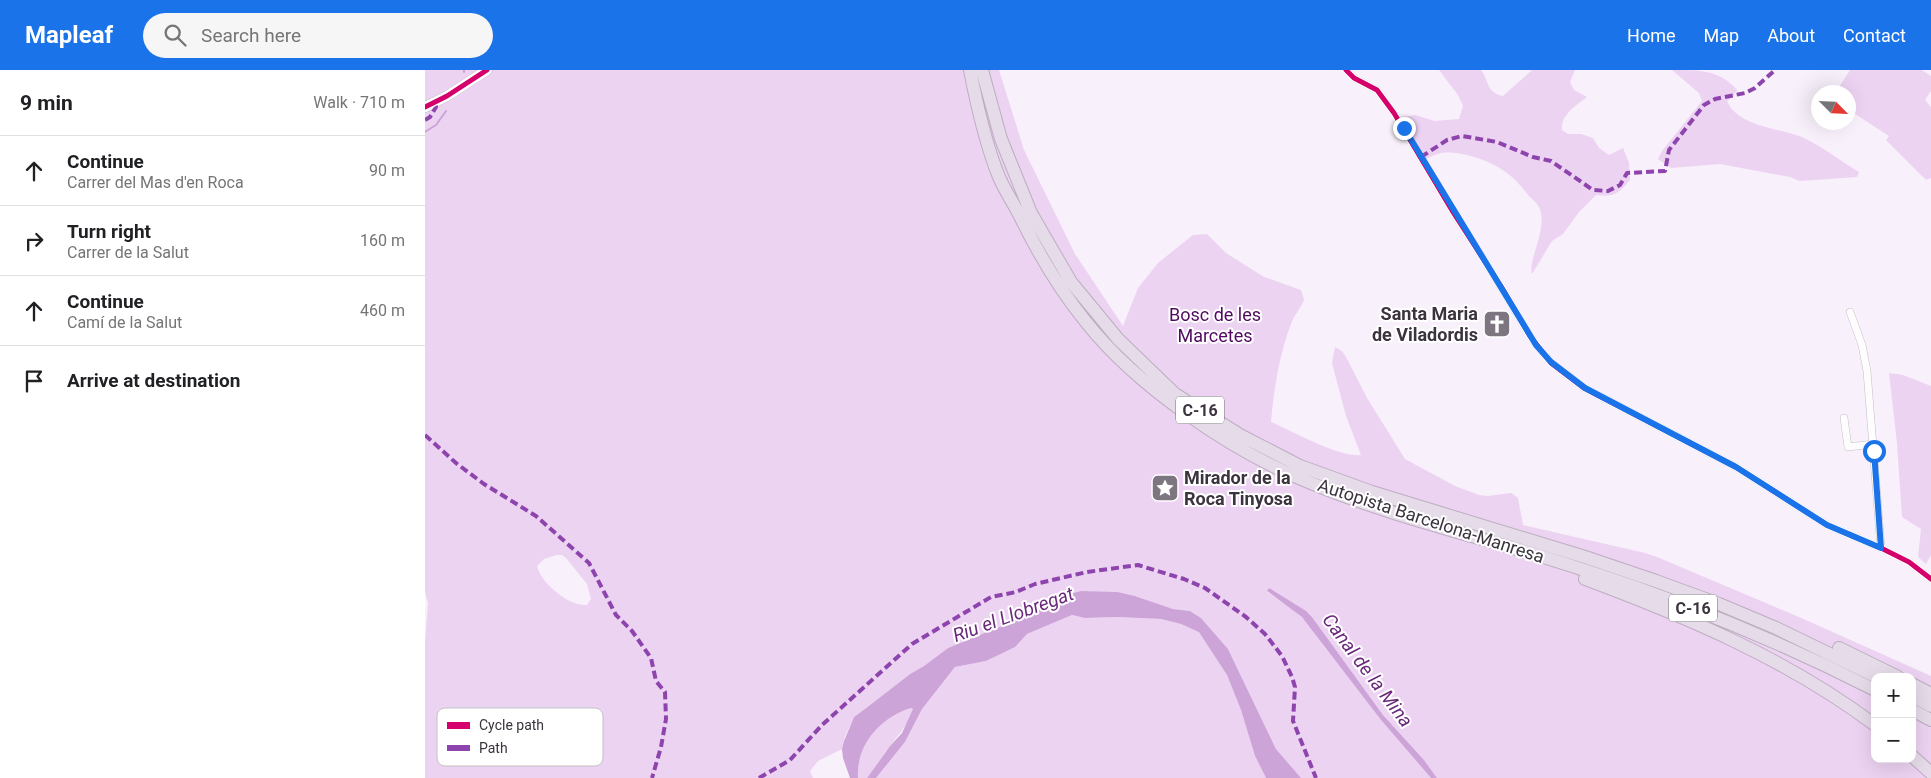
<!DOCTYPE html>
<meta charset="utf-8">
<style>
:root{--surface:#fff;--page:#f6f6f6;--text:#202124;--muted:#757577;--line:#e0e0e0;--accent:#1a73e8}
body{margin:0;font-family:Roboto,sans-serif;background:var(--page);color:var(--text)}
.controls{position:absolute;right:15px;bottom:15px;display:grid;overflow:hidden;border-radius:10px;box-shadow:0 5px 20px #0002}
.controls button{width:45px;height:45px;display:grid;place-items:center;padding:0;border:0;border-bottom:1px solid var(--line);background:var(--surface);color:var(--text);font:25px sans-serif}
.compass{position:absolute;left:1386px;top:15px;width:45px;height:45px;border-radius:50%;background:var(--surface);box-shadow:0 5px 20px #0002;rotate:114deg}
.stop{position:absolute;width:15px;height:15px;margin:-11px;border:4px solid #1a73e8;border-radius:50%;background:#fff}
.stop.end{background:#1a73e8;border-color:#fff;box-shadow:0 1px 5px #0008}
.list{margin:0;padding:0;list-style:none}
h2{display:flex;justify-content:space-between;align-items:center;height:65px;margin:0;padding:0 20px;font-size:21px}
h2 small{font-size:16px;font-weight:400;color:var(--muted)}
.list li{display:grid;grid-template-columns:32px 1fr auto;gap:15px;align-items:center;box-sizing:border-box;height:70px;padding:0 20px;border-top:1px solid var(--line)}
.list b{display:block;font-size:19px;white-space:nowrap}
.list p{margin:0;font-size:16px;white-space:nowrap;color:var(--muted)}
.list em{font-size:16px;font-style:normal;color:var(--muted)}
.icon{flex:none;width:28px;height:28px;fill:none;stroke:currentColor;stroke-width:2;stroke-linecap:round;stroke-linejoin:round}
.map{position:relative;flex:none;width:1506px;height:708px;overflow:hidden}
header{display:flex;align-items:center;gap:30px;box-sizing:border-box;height:70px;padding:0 25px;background:var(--accent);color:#fff}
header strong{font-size:24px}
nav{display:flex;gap:28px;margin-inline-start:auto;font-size:18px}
.search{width:350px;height:45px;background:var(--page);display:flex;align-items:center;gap:12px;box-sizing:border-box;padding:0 18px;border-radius:28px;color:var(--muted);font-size:19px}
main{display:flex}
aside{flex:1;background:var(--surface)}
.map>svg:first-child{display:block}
</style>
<header>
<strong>Mapleaf</strong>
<div class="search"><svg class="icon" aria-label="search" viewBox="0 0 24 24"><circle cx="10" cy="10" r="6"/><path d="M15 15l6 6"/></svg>Search here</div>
<nav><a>Home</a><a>Map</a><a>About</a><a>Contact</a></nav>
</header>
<main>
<aside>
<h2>9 min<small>Walk · 710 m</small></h2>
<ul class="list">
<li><svg class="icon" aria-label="ahead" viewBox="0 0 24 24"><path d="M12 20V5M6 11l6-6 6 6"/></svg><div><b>Continue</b><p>Carrer del Mas d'en Roca</p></div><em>90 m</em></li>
<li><svg class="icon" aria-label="right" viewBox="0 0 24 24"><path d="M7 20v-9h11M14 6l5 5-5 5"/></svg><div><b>Turn right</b><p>Carrer de la Salut</p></div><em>160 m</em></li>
<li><svg class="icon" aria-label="ahead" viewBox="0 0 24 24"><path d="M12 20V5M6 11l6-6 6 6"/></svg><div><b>Continue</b><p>Camí de la Salut</p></div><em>460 m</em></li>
<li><svg class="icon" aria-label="arrive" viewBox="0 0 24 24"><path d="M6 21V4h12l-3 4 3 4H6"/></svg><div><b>Arrive at destination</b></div></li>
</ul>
</aside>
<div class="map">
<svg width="1506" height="708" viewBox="0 0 1506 708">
<rect width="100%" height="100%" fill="#f8f0fa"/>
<path fill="#ecd3f2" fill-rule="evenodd" d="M 0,0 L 574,0 L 599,80 L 650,184 L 698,256 L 713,218 L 733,193 L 768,165 L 782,164 L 801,183 L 839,207 L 876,220 L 879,230 C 876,238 869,245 866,254 C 854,285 849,319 846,352 C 867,361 915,388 936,385 L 921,346 L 907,293 L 910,277 L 917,281 L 921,287 L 942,328 L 980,389 L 1030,416 L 1054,425 L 1063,426 L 1086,423 L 1093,428 L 1098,455 L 1220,483 L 1232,487 L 1374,547 L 1506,606 L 1506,708 L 1012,708 L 999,690 L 958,645 L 887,547 L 844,518 L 842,522 L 870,541 L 883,553 L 956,650 L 1006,708 L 876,708 L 851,679 L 803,579 L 776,548 L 765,541 L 748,539 L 710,526 L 656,521 L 635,526 L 618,532 L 589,551 L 523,578 L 499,596 L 485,604 L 429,647 L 420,666 L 417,679 L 393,691 L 385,701 L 388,708 L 0,708 L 0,572 L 3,533 L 0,522 ZM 132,485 L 137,485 L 141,488 L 162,514 L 166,529 L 162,535 C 144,537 115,512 112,496 L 119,489 ZM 1450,607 L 1487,607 L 1487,689 L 1450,689 Z
M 1014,0 L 1056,0 C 1064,10 1061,23 1078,26 L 1107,0 L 1150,0 L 1145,12 L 1149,20 L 1162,27 C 1152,35 1135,45 1137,60 L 1143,64 L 1156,64 L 1168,68 L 1174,78 L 1184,85 L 1198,78 L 1204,93 L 1205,110 C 1193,124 1190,127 1171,125 L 1154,142 L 1138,164 L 1127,171 L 1107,204 C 1103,191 1120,164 1116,143 C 1115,135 1109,131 1103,125 C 1097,117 1090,109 1082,103 C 1067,91 1035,80 1016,83 C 1008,85 1001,89 994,92 L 968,49 L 990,45 L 1010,51 L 1034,49 L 1038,36 L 1033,25 Z
M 1247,0 C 1275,0 1295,0 1312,20 L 1308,27 L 1302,31 C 1313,57 1355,58 1377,67 C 1395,75 1417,92 1434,102 L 1432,107 L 1375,111 L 1365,107 L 1295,94 L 1246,98 L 1233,89 L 1237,81 L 1277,31 L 1274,23 Z
M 1425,0 L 1497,0 L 1506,6 L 1506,21 L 1500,30 L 1506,37 L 1506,108 L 1501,110 L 1461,70 L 1464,66 L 1424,40 L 1424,22 L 1411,22 Z
M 1464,303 L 1478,305 L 1506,316 L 1506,485 L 1501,494 L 1493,487 L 1496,459 L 1477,447 L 1472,373 Z
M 647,545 L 660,548 L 692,547 L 736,549 L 756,554 L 774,561 L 802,605 L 816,640 L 830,686 L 841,708 L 451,708 L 480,672 L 497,639 L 530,597 L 561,591 L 593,574 L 602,564 Z
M 486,638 L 488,639 C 482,657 475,662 465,676 C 457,686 450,697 442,708 L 433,708 C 431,674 455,647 486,638 Z"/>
<path fill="#cda4d7" d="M 844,518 L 881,541 L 887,547 L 958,645 L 999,690 L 1012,708 L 1006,708 L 956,650 L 877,547 L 842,521 Z
M 656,521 L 692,522 L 710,526 L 748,539 L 765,541 L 776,548 L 803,579 L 851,679 L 876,708 L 841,708 L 830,686 L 816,640 L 802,605 L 774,562 L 756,554 L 736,549 L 692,547 L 660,548 L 647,545 L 602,564 L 590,577 L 561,591 L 530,597 L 497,639 L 480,672 L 451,708 L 442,708 L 465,676 L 477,663 L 488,639 L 486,638 C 456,647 431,674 433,708 L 425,708 L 418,688 L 417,679 L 419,671 L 429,647 L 445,635 L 485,604 L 499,596 L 523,578 L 589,551 L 618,532 L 635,526 Z"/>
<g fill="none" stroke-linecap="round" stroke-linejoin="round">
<path stroke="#cda4d7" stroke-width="2" d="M 39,2 L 39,0
M 0,62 L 11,55 L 21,41"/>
<g stroke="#c5bdc7" stroke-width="8">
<path id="street" d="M 921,0 L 929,8 L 952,20 L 969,43 L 1028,142 L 1077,218 L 1105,266 L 1126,293 L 1159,318 L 1311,397 L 1402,455 L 1456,478 L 1484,492 L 1506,509
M 1425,242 L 1437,275 L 1442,301 L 1456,478
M 1419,348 L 1423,377 L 1449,374"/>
</g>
<g stroke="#c5bdc7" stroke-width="11">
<path id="secondary" d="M 0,37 L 22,26 L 62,0"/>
</g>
<g stroke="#bdadc1" stroke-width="14">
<path id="highway" d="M 545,0 C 552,36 560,73 574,107 C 580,121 589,134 596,148 C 614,185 635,220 661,252 C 712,316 805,380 881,411 C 971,449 1067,469 1159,500 C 1259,532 1356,572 1450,620
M 557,0 L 576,69 L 606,143 L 646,212 L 693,269 L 750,324 L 815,365 L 875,396 L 947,422 L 1160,487 L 1231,511 L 1294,534 L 1351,558 L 1452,607
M 1160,509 C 1262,547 1362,589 1450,655
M 1414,578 L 1473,607
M 1487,614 L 1506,624
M 1487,626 L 1506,636
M 1487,640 L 1506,650
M 1487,686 L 1506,703"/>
</g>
<use href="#street" stroke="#fefdfe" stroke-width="7"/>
<use href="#secondary" stroke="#fefdfe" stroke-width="10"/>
<use href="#highway" stroke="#e6dbe9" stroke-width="12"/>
<path stroke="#8e44ad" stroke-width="4" stroke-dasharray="8 4" stroke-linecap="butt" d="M 0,50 L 5,47 L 11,37 L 10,33
M 996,87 L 1022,70 L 1037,66 L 1072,72 L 1108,87 L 1126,91 L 1168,120 L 1183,121 L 1195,115 L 1202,103 L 1240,101 L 1244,80 L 1279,35 L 1290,29 L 1320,23 L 1330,18 L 1350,0
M 0,365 L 31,393 L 59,414 L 111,446 L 164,493 L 191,545 L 207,561 L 226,588 L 231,611 L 240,622 L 241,649 L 236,677 L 227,708
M 334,708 L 365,690 L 397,655 L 487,574 L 566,527 L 591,522 L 610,514 L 662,502 L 713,495 L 759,509 L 780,518 L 821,547 L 840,564 L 857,586 L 867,607 L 870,617 L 868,651 L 891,708"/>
<g stroke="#fff" stroke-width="8">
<path id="cycleway" d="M 921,0 L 929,8 L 952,20 L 969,43 L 1028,142 L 1077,218 L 1105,266 L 1126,293 L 1159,318 L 1311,397 L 1402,455 L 1456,478 L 1484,492 L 1506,509
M 0,37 L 22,26 L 62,0"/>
</g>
<use href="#cycleway" stroke="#d6006c" stroke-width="5"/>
</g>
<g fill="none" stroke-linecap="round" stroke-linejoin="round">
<path stroke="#1a73e8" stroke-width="6" d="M 979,58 L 1111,275 L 1126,292 L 1160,318 L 1311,397 L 1402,455 L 1456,478 L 1449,381"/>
</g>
<defs>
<g id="church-square" transform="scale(1.4375)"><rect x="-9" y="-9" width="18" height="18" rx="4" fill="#7d7580" stroke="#fff"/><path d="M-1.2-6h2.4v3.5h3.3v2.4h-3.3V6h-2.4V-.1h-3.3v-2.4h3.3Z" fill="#fff"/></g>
<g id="sight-square" transform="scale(1.4375)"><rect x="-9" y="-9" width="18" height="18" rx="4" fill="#7d7580" stroke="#fff"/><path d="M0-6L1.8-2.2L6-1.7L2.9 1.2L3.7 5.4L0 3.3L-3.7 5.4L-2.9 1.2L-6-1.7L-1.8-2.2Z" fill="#fff"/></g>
</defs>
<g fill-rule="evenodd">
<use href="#church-square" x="1072" y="254"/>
<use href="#sight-square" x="740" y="418"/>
</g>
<g text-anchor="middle" stroke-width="4" stroke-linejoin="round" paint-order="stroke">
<g fill="#fff" stroke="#767078" stroke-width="1">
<rect x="751" y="326.5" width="48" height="27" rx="4"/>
<rect x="1244" y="524.5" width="48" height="27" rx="4"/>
</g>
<g font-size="16" font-weight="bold" fill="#3b333e">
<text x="775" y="346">C-16</text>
<text x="1268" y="544">C-16</text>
</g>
<g font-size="18" font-weight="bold" fill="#3b333e" stroke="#fff" text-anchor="end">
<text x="1053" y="250">Santa Maria<tspan x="1053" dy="21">de Viladordis</tspan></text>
<text x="759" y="414" text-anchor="start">Mirador de la<tspan x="759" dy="21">Roca Tinyosa</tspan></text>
</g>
<g font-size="18" fill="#510a5f" stroke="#fff">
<text x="790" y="251">Bosc de les<tspan x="790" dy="21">Marcetes</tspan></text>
</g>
<g font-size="18" fill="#3b333e" stroke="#fff">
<text transform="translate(1006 451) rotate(18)" y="6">Autopista Barcelona-Manresa</text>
</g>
<g font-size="19" font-style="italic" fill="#6b297b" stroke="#fff">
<text transform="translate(588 544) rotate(-20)" y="7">Riu el Llobregat</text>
<text transform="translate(943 600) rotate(53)" y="7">Canal de la Mina</text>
</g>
</g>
<rect x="12" y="638" width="166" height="58" rx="8" fill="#fff" stroke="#c4c2c5" stroke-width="1"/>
<rect x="22" y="652" width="23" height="7" fill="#d6006c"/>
<rect x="22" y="675" width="23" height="6" fill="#8e44ad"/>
<g font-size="14" fill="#3b333e">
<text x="54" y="660">Cycle path</text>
<text x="54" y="683">Path</text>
</g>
</svg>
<div class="controls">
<button>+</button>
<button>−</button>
</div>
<svg class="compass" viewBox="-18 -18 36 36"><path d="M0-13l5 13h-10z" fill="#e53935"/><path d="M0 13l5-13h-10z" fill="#757577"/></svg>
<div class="stop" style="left:1449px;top:381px"></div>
<div class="stop end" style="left:979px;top:58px"></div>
</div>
</main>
